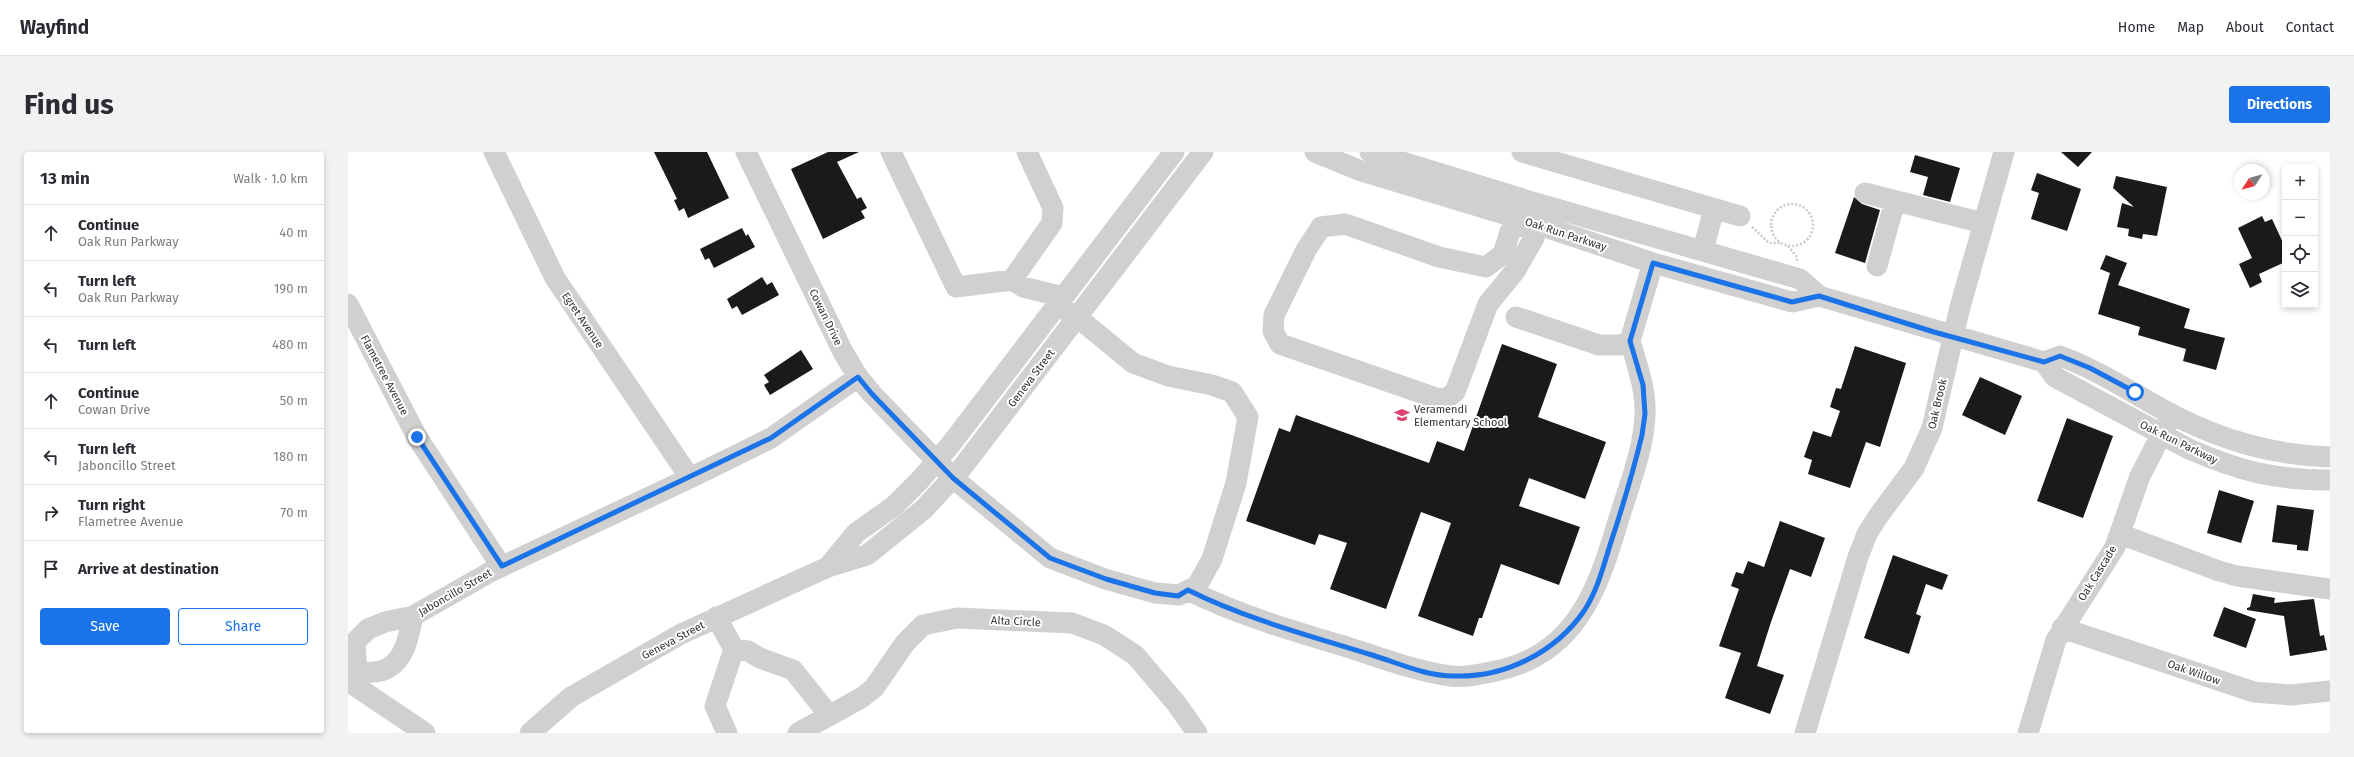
<!DOCTYPE html>
<meta charset="utf-8">
<style>
:root{--surface:#fff;--page:#f2f2f3;--text:#2b2b33;--muted:#7c7c81;--line:#e1e1e2;--accent:#1a73e8}
body{margin:0;font-family:"Fira Sans",sans-serif;background:var(--page);color:var(--text)}
.controls{position:absolute;right:12px;top:12px;display:grid;overflow:hidden;border-radius:4px;box-shadow:0 2px 6px #0003}
.controls button{width:36px;height:36px;display:grid;place-items:center;padding:0;border:0;border-bottom:1px solid var(--line);background:var(--surface);color:var(--text);font:20px sans-serif}
.compass{position:absolute;left:1886px;top:12px;width:36px;height:36px;border-radius:50%;background:var(--surface);box-shadow:0 2px 6px #0003;rotate:234deg}
.stop{position:absolute;width:12px;height:12px;margin:-9px;border:3px solid #1a73e8;border-radius:50%;background:#fff}
.stop.end{background:#1a73e8;border-color:#fff;box-shadow:0 1px 4px #0008}
.list{margin:0;padding:0;list-style:none}
h2{display:flex;justify-content:space-between;align-items:center;height:52px;margin:0;padding:0 16px;font-size:17px}
h2 small{font-size:13px;font-weight:400;color:var(--muted)}
.list li{display:grid;grid-template-columns:26px 1fr auto;gap:12px;align-items:center;box-sizing:border-box;height:56px;padding:0 16px;border-top:1px solid var(--line)}
.list b{display:block;font-size:15px;white-space:nowrap}
.list p{margin:0;font-size:13px;white-space:nowrap;color:var(--muted)}
.list em{font-size:13px;font-style:normal;color:var(--muted)}
.actions{display:flex;gap:8px;padding:12px 16px}
.actions a{flex:1;padding:9px 0;border:1px solid var(--accent);border-radius:4px;text-align:center;font-size:14px;color:var(--accent)}
.actions .main{background:var(--accent);color:#fff}
.icon{flex:none;width:22px;height:22px;fill:none;stroke:currentColor;stroke-width:2;stroke-linecap:round;stroke-linejoin:round}
.map{position:relative;flex:none;width:1982px;height:581px;overflow:hidden;border-radius:4px}
header{display:flex;align-items:center;gap:24px;box-sizing:border-box;height:56px;padding:0 20px;background:var(--surface);border-bottom:1px solid var(--line)}
header strong{font-size:19px}
nav{display:flex;gap:22px;margin-inline-start:auto;font-size:14px}
.intro{display:flex;align-items:center;justify-content:space-between;box-sizing:border-box;height:96px;padding:0 24px}
h1{margin:0;font-size:28px}
.button{padding:10px 18px;border-radius:4px;background:var(--accent);color:#fff;font-size:14px;font-weight:700}
main{display:flex;gap:24px;padding:0 24px}
aside{flex:1;background:var(--surface);border-radius:4px;box-shadow:0 2px 6px #0003}
.map>svg:first-child{display:block}
</style>
<header>
<strong>Wayfind</strong>
<nav><a>Home</a><a>Map</a><a>About</a><a>Contact</a></nav>
</header>
<div class="intro"><h1>Find us</h1><a class="button">Directions</a></div>
<main>
<aside>
<h2>13 min<small>Walk · 1.0 km</small></h2>
<ul class="list">
<li><svg class="icon" aria-label="ahead" viewBox="0 0 24 24"><path d="M12 20V5M6 11l6-6 6 6"/></svg><div><b>Continue</b><p>Oak Run Parkway</p></div><em>40 m</em></li>
<li><svg class="icon" aria-label="left" viewBox="0 0 24 24"><path d="M17 20v-9H6M10 6l-5 5 5 5"/></svg><div><b>Turn left</b><p>Oak Run Parkway</p></div><em>190 m</em></li>
<li><svg class="icon" aria-label="left" viewBox="0 0 24 24"><path d="M17 20v-9H6M10 6l-5 5 5 5"/></svg><div><b>Turn left</b></div><em>480 m</em></li>
<li><svg class="icon" aria-label="ahead" viewBox="0 0 24 24"><path d="M12 20V5M6 11l6-6 6 6"/></svg><div><b>Continue</b><p>Cowan Drive</p></div><em>50 m</em></li>
<li><svg class="icon" aria-label="left" viewBox="0 0 24 24"><path d="M17 20v-9H6M10 6l-5 5 5 5"/></svg><div><b>Turn left</b><p>Jaboncillo Street</p></div><em>180 m</em></li>
<li><svg class="icon" aria-label="right" viewBox="0 0 24 24"><path d="M7 20v-9h11M14 6l5 5-5 5"/></svg><div><b>Turn right</b><p>Flametree Avenue</p></div><em>70 m</em></li>
<li><svg class="icon" aria-label="arrive" viewBox="0 0 24 24"><path d="M6 21V4h12l-3 4 3 4H6"/></svg><div><b>Arrive at destination</b></div></li>
</ul>
<div class="actions"><a class="main">Save</a><a>Share</a></div>
</aside>
<div class="map">
<svg width="1982" height="581" viewBox="0 0 1982 581">
<rect width="100%" height="100%" fill="#fff"/>
<path fill="#1a1a1a" d="M 306,0 L 359,0 L 381,46 L 340,66 L 336,56 L 331,59 L 326,48 L 329,47 Z
M 480,0 L 511,0 L 489,10 L 509,47 L 513,45 L 519,56 L 513,59 L 517,66 L 475,87 L 443,17 Z
M 1713,0 L 1744,0 L 1730,15 Z
M 1567,3 L 1612,16 L 1602,50 L 1575,43 L 1580,25 L 1562,20 Z
M 1689,21 L 1733,37 L 1719,79 L 1683,67 L 1691,41 L 1683,38 Z
M 1768,24 L 1819,35 L 1809,84 L 1795,82 L 1794,87 L 1780,84 L 1781,77 L 1769,75 L 1774,51 L 1786,55 L 1765,36 Z
M 1506,45 L 1514,52 L 1532,58 L 1517,111 L 1487,101 Z
M 1914,64 L 1917,70 L 1924,67 L 1937,95 L 1937,110 L 1911,122 L 1914,130 L 1902,136 L 1891,112 L 1904,106 L 1890,76 Z
M 394,76 L 398,84 L 400,82 L 407,95 L 366,116 L 361,106 L 357,108 L 352,97 Z
M 1758,103 L 1779,111 L 1770,133 L 1842,157 L 1836,176 L 1877,186 L 1868,218 L 1835,209 L 1838,197 L 1790,183 L 1792,175 L 1750,162 L 1762,121 L 1752,117 Z
M 414,125 L 419,133 L 424,130 L 431,143 L 394,163 L 389,154 L 384,157 L 379,147 Z
M 1154,192 L 1209,212 L 1190,265 L 1258,290 L 1237,347 L 1181,326 L 1171,354 L 1232,375 L 1211,433 L 1153,412 L 1134,466 L 1131,466 L 1125,484 L 1070,464 L 1103,371 L 1073,360 L 1038,457 L 982,437 L 999,391 L 971,382 L 967,393 L 898,369 L 931,276 L 942,280 L 948,263 L 1081,311 L 1089,289 L 1116,299 Z
M 1507,194 L 1558,211 L 1532,295 L 1518,290 L 1502,336 L 1460,322 L 1464,308 L 1456,305 L 1465,279 L 1483,285 L 1492,259 L 1482,255 L 1488,236 L 1493,237 Z
M 453,198 L 465,217 L 422,243 L 416,233 L 421,230 L 416,223 Z
M 1632,225 L 1674,244 L 1657,283 L 1614,263 Z
M 1719,266 L 1765,284 L 1735,366 L 1689,349 Z
M 1871,338 L 1906,349 L 1893,391 L 1859,381 Z
M 1929,353 L 1966,358 L 1960,399 L 1949,398 L 1949,393 L 1924,390 Z
M 1432,369 L 1477,386 L 1463,425 L 1442,417 L 1423,470 L 1409,514 L 1436,523 L 1422,562 L 1377,546 L 1393,501 L 1371,494 L 1391,437 L 1383,434 L 1388,420 L 1395,422 L 1400,409 L 1416,415 Z
M 1545,403 L 1600,423 L 1594,438 L 1578,432 L 1568,462 L 1573,464 L 1561,502 L 1516,486 Z
M 1905,442 L 1927,446 L 1926,451 L 1966,447 L 1972,484 L 1976,483 L 1979,498 L 1942,504 L 1936,464 L 1899,458 L 1899,456 L 1902,455 Z
M 1876,455 L 1908,467 L 1898,496 L 1865,484 Z"/>
<g fill="none" stroke-linecap="round" stroke-linejoin="round">
<path stroke="#cacaca" stroke-width="2.5" stroke-dasharray="2 2" stroke-linecap="butt" d="M1423 73a21 21 0 1 1 42 0a21 21 0 1 1-42 0Z
M 1404,75 L 1421,91 L 1432,91
M 1440,94 L 1449,105 L 1449,109"/>
<path stroke="#d0d0d0" stroke-width="21" d="M 146,0 L 207,126 L 342,326
M 398,0 L 495,200 L 510,225 L 524,242 L 605,326 L 702,406 L 757,427 L 807,441 L 831,443 L 849,434 L 864,407 L 888,331 L 900,265 L 884,240 L 864,233 L 820,224 L 785,211 L 729,165 L 709,153
M 543,0 L 608,135 L 664,128 L 704,71 L 705,56 L 679,0
M 967,0 L 1013,19 L 1176,68 L 1305,111 L 1444,150 L 1471,144
M 1022,0 L 1181,49 L 1452,127 L 1471,144 L 1696,210 L 1712,204 C 1753,219 1787,243 1825,263 C 1876,289 1925,303 1982,305
M 1174,0 L 1392,64
M 1517,41 L 1635,71
M 1176,68 L 1186,86 L 1167,119 L 1140,152 L 1107,240 L 1098,247 L 1088,246 L 932,192 L 925,179 L 926,163 L 958,98 L 973,75 L 997,72 L 1091,105 L 1138,115 L 1155,102 L 1162,80 L 1176,68 L 1181,49
M 1355,98 L 1366,57
M 1529,114 L 1547,49
M 664,128 L 675,135 L 715,145
M 0,152 L 69,285 L 153,414
M 1168,165 L 1251,193 L 1271,193 L 1282,189 L 1305,111
M 1696,210 L 1707,225 L 1841,297 C 1891,319 1927,328 1982,328
M 1772,382 L 1871,419 L 1889,424 L 1982,437
M 480,415 L 508,381 L 546,354 L 572,328 L 603,292 L 826,0
M 840,438 C 890,463 945,479 999,495 C 1033,506 1067,519 1102,524 C 1117,526 1134,522 1148,519 C 1226,503 1249,440 1269,373 C 1279,338 1296,299 1297,262 C 1298,237 1289,213 1282,189
M 368,465 L 386,497 L 367,554 L 379,581
M 1714,476 L 1906,540 L 1943,543 L 1982,539
M 386,497 L 400,499 L 412,506 L 445,518 L 481,563
M 9,522 L 7,490 L 20,477 L 37,470 L 65,464 L 144,419 L 342,326 L 423,286 L 510,225
M 9,522 C 18,520 33,521 40,516 C 58,506 61,482 65,464
M 0,529 L 77,581
M 182,581 L 223,545 L 333,482 L 480,415 L 519,403 L 576,357 L 613,317 L 855,0
M 450,581 L 513,546 L 526,536 L 557,491 L 575,473 L 609,466 L 724,471 L 756,483 L 787,503 L 828,551 L 849,581
M 1457,581 L 1510,405 L 1519,382 L 1531,363 L 1566,316 L 1584,276 L 1612,155 L 1656,0
M 1680,581 L 1708,488 L 1767,395 L 1792,324 L 1824,262"/>
</g>
<g fill="none" stroke-linecap="round" stroke-linejoin="round">
<path stroke="#1a73e8" stroke-width="5" d="M 69,285 L 154,414 L 423,286 L 510,225 L 524,242 L 605,326 L 702,406 L 758,427 L 807,441 L 830,444 L 840,438 C 898,467 963,484 1024,503 C 1050,511 1078,524 1105,524 C 1156,526 1207,501 1236,459 C 1249,439 1255,416 1262,393 C 1274,357 1285,320 1294,283 L 1297,262 L 1295,233 L 1282,189 L 1305,111 L 1444,150 L 1471,144 L 1586,180 L 1696,210 L 1712,204 L 1742,216 L 1787,240"/>
</g>
<defs>
<g id="school-bare" transform="scale(1.2)"><path d="M0-5L7-2L0 1L-7-2ZM-4 1L0 2.5L4 1V4Q0 6-4 4Z" fill="#dc436f" stroke="#fff" stroke-width="2.5" paint-order="stroke"/></g>
</defs>
<g fill-rule="evenodd">
<use href="#school-bare" x="1054" y="263"/>
</g>
<g text-anchor="middle" stroke-width="4" stroke-linejoin="round" paint-order="stroke">
<g font-size="11" fill="#333" stroke="#fff">
<text transform="translate(1218 82) rotate(18)" y="4">Oak Run Parkway</text>
<text transform="translate(478 165) rotate(64)" y="4">Cowan Drive</text>
<text transform="translate(235 168) rotate(56)" y="4">Egret Avenue</text>
<text transform="translate(37 223) rotate(62)" y="4">Flametree Avenue</text>
<text transform="translate(683 226) rotate(-53)" y="4">Geneva Street</text>
<text transform="translate(1589 252) rotate(-77)" y="4">Oak Brook</text>
<text transform="translate(1831 290) rotate(26)" y="4">Oak Run Parkway</text>
<text transform="translate(1749 421) rotate(-58)" y="4">Oak Cascade</text>
<text transform="translate(107 440) rotate(-30)" y="4">Jaboncillo Street</text>
<text transform="translate(668 469) rotate(3)" y="4">Alta Circle</text>
<text transform="translate(325 488) rotate(-28)" y="4">Geneva Street</text>
<text transform="translate(1846 520) rotate(19)" y="4">Oak Willow</text>
</g>
<g font-size="11" fill="#333" stroke="#fff" text-anchor="start">
<text x="1066" y="261">Veramendi<tspan x="1066" dy="13">Elementary School</tspan></text>
</g>
</g>
</svg>
<div class="controls">
<button>+</button>
<button>−</button>
<button><svg class="icon" aria-label="locate" viewBox="0 0 24 24"><circle cx="12" cy="12" r="6"/><path d="M12 2v4M12 18v4M2 12h4M18 12h4"/></svg></button>
<button><svg class="icon" aria-label="layers" viewBox="0 0 24 24"><path d="M12 4l9 5-9 5-9-5zM3 14l9 5 9-5"/></svg></button>
</div>
<svg class="compass" viewBox="-18 -18 36 36"><path d="M0-13l5 13h-10z" fill="#e53935"/><path d="M0 13l5-13h-10z" fill="#7c7c81"/></svg>
<div class="stop" style="left:1787px;top:240px"></div>
<div class="stop end" style="left:69px;top:285px"></div>
</div>
</main>
